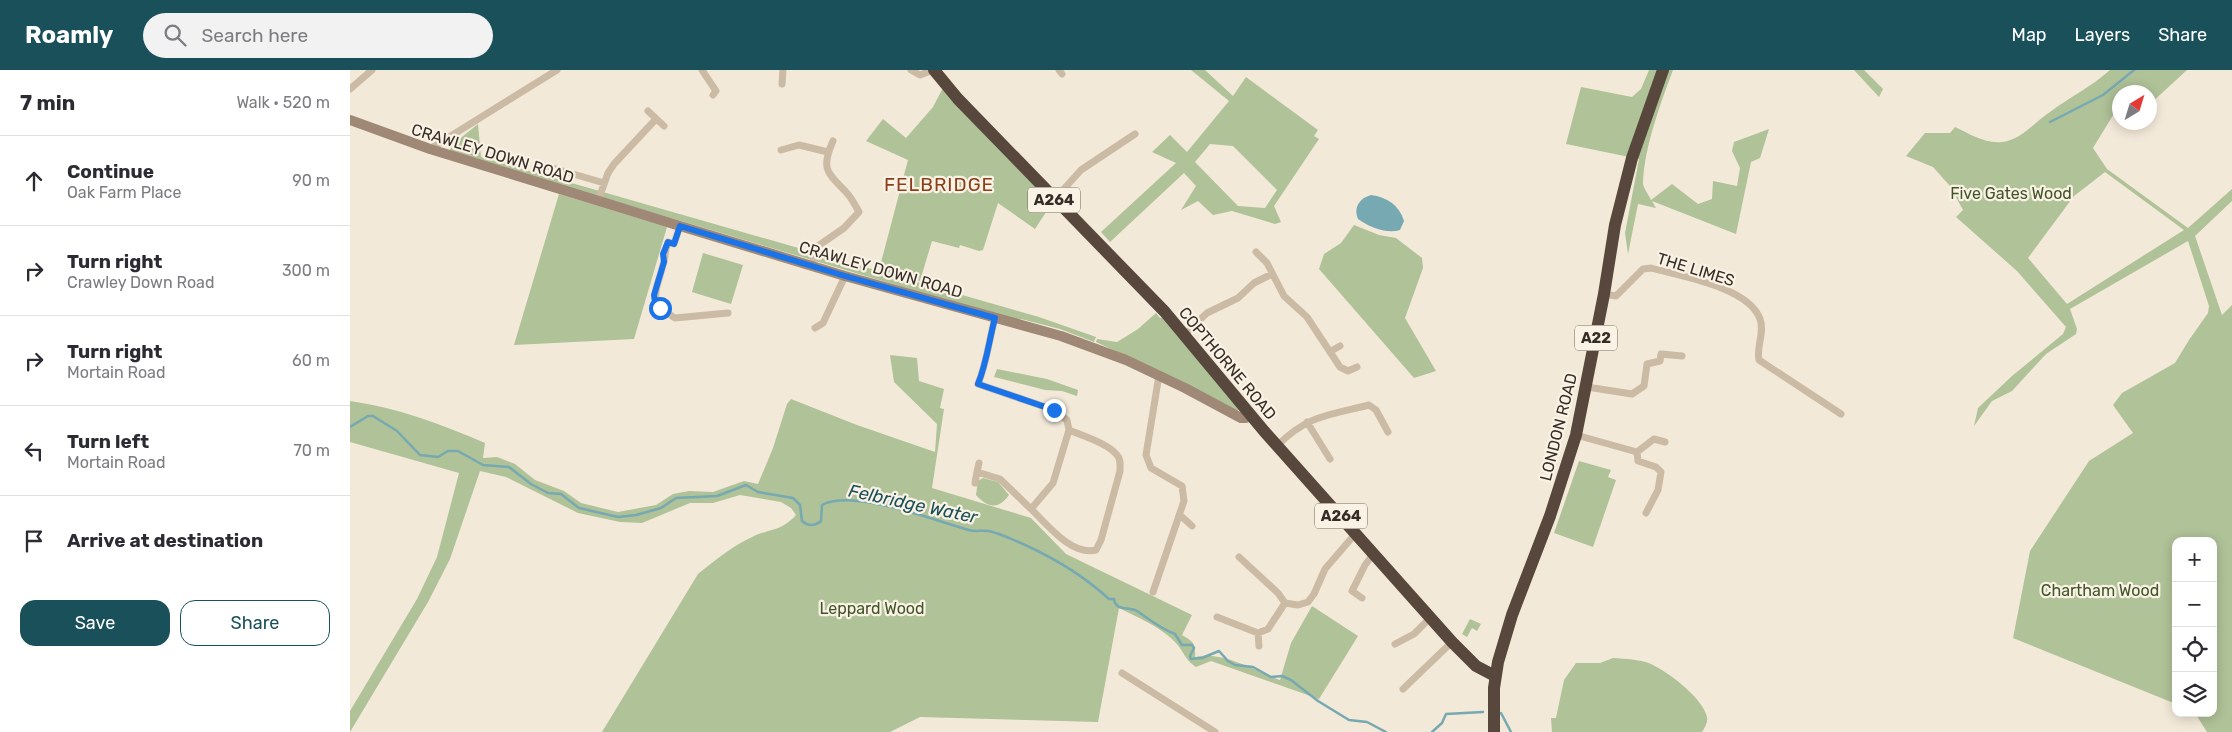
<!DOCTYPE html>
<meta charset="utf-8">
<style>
:root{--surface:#fff;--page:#f2f2f3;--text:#2b2b33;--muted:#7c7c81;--line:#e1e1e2;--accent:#19505a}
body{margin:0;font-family:Rubik,sans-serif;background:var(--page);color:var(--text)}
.controls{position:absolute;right:15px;bottom:15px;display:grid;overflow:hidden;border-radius:10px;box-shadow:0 2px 12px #0003}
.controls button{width:45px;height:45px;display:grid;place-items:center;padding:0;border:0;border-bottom:1px solid var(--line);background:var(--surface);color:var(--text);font:25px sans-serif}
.compass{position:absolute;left:1762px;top:15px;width:45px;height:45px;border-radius:50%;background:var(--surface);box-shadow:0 2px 12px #0003;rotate:38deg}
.stop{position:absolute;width:15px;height:15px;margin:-11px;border:4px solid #1a73e8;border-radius:50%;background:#fff}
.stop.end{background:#1a73e8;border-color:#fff;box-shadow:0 1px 5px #0008}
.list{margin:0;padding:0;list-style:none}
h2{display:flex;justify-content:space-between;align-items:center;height:65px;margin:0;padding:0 20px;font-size:21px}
h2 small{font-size:16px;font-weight:400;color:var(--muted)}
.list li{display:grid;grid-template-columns:32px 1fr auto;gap:15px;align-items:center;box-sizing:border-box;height:90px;padding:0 20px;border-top:1px solid var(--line)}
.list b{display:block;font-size:19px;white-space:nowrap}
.list p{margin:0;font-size:16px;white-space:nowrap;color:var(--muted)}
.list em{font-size:16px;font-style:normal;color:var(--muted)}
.actions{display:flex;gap:10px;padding:15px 20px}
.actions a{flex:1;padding:11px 0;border:1px solid var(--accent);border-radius:15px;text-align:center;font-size:18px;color:var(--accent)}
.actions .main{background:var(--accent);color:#fff}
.icon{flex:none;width:28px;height:28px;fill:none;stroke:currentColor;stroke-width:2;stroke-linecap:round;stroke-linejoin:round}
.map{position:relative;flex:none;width:1882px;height:662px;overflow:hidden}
header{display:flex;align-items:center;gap:30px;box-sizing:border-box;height:70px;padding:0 25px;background:var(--accent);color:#fff}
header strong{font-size:24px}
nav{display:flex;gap:28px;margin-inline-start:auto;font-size:18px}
.search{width:350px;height:45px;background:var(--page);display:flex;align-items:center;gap:12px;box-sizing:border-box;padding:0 18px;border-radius:28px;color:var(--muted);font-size:19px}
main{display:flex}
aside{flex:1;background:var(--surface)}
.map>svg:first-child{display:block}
</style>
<header>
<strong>Roamly</strong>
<div class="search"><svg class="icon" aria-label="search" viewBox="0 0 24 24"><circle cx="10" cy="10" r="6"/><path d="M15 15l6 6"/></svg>Search here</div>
<nav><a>Map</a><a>Layers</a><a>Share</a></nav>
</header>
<main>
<aside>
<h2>7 min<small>Walk · 520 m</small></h2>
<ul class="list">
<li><svg class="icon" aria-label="ahead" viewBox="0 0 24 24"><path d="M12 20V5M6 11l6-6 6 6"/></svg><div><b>Continue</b><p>Oak Farm Place</p></div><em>90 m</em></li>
<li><svg class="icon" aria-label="right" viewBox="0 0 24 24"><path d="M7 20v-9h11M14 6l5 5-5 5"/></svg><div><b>Turn right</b><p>Crawley Down Road</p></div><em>300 m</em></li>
<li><svg class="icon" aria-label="right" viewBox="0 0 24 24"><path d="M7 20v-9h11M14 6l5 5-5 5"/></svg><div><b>Turn right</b><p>Mortain Road</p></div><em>60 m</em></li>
<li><svg class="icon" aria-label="left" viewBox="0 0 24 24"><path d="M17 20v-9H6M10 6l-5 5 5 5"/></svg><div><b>Turn left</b><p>Mortain Road</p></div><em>70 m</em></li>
<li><svg class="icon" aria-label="arrive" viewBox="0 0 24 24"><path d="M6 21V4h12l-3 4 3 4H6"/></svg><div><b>Arrive at destination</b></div></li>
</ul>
<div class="actions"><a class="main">Save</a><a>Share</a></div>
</aside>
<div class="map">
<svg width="1882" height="662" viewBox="0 0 1882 662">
<rect width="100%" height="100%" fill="#f3e9d9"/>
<path fill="#b0c298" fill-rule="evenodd" d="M 841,0 L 855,0 L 883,26 L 896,7 L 968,60 L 964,66 L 969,69 L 924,136 L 931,152 L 925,154 L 882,141 L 863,145 L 848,131 L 831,140 L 846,116 L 834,103 L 760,172 L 751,162 L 826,93 L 802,82 L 820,65 L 837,82 L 879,31 ZM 860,74 L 883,76 L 927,120 L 915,138 L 888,136 L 845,92 Z
M 1299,0 L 1323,0 C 1311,32 1294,78 1293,113 C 1293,118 1299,125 1301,130 L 1322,114 L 1348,134 L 1362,129 L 1363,111 L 1387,116 L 1390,98 L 1382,81 L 1384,72 L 1419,59 L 1410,88 L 1401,92 L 1386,164 L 1302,131 L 1306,138 L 1288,134 L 1278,184 L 1275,163 L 1289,89 L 1216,74 L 1231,17 L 1282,27 L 1291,19 Z
M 1504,0 L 1514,0 L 1533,19 L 1529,27 Z
M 1760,0 L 1837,0 L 1800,34 L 1800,22 L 1770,22 L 1769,42 L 1765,42 L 1743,78 L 1757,99 L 1838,158 L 1882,119 L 1882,131 L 1845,166 L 1872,245 L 1882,235 L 1882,662 L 1857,662 L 1845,643 L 1863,643 L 1863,471 L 1826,471 L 1826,634 L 1663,568 L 1680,481 L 1739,391 L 1783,363 L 1763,335 L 1772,323 L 1825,293 L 1839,270 L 1858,243 L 1859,236 L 1838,171 L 1720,239 L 1727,259 L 1726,264 L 1696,284 L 1662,321 L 1642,331 L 1624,356 L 1628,338 L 1662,306 L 1713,264 L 1716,257 L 1667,201 L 1606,147 L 1613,140 L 1600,116 L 1583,97 L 1556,86 L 1575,63 L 1600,63 L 1605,57 C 1620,64 1635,74 1652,72 C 1672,70 1684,52 1700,42 C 1720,27 1741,17 1760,0 ZM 1755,102 L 1834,160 L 1717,234 L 1678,188 L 1724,126 Z
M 595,14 L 704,130 L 685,159 L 648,133 L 633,180 L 629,181 L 610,175 L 609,178 L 582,171 L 570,211 L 529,200 L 558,90 L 516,71 L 533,49 L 556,68 L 583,37 Z
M 128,54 L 131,87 L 689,247 L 746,267 L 744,272 L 710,259 L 671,249 L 667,251 L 99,82 L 102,75 Z
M 209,124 L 317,157 L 284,269 L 164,275 Z
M 1004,155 L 1029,165 L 1046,168 L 1072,188 L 1073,198 L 1055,248 L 1086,301 L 1064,308 L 969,199 L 974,184 L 991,173 Z
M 353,183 L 393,195 L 381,234 L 342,222 Z
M 806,243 L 810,248 L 813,247 L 889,339 L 887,341 L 835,314 L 746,272 L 747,269 L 767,272 L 788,259 Z
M 540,285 L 567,288 L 569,311 L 594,319 L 590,338 L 594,339 L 582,418 L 681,448 L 716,484 L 842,545 L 832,565 C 843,571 846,574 845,587 C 872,581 904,600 930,610 L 941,573 L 962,536 L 1008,566 L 969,629 L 861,591 L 846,597 C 836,591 834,582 826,573 C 811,557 789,548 769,538 L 748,652 L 570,647 L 540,662 L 252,662 L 348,504 C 365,490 384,475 404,466 C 423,458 431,461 446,445 L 441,438 L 431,432 L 390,425 L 363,433 L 340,433 L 292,453 L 270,452 L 228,443 L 156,407 L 130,401 L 100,489 L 78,532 L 0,662 L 0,641 L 67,529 L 87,487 L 109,403 L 0,372 L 0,331 C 48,338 91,354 135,373 L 133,388 L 147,387 L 165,394 L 185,410 L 214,421 L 231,433 L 268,442 L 306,435 L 323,424 L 339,421 L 363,422 L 394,411 L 408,414 L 423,378 L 437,334 L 441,329 L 507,355 L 585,382 L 587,354 L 544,312 Z
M 647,299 L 697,309 L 728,320 L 727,326 L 712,321 L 695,320 L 644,307 Z
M 1229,391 L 1261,400 L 1258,407 L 1266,410 L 1243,477 L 1204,463 Z
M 633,408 L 648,412 L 659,425 C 648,440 638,438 626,425 L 628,411 Z
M 1120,549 L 1131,554 L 1127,561 L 1122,558 L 1117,567 L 1112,564 Z
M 1263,588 C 1275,589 1289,589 1301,594 C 1318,602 1350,626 1356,644 C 1359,650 1356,656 1352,662 L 1202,662 L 1201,648 L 1206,648 L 1214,610 L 1226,593 L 1250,593 Z"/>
<path fill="#76a9b1" d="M 1021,125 C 1037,127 1049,135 1054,151 L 1050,160 C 1036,164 1019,157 1008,149 C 1003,137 1010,128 1021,125 Z"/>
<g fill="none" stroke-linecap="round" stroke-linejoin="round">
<path stroke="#76a9b1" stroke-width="2.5" d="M 1700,52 L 1753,25 L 1784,0
M 0,357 L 18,346 L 23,346 L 47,361 L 70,385 L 88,387 L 98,381 L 108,381 L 133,395 L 159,397 L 181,414 L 198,423 L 211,424 L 229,438 L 268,447 L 286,445 L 311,438 L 326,428 L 367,426 L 396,415 L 408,422 L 443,428 L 450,435 L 452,451 C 459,457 465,456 471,451 L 472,435 C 502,418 586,451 619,460 C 626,462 631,460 638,461 C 646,462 664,470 673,474 C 704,488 734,506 759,529 L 764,529 C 766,542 779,536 787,541 C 799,549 811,559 825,564 L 832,575 L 842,575 L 844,578 L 840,586 L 841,589 L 852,588 L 869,581 L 878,591 L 885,595 L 903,597 L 921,607 L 932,606 L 941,610 L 968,631 L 999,650 L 1017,652 L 1036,662
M 1151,643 L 1161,662
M 1082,662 L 1092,653 L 1096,644 L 1133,642"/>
<path stroke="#cbbaa4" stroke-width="7" d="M 352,0 L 366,21 L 363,25
M 561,0 L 570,5 L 583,0
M 709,0 L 712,4
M 432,14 L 433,0
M 0,19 L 22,0
M 298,41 L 314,56
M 80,79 L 207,0
M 431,80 L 449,75 L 478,82
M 196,96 L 254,113
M 704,130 L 731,100 L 785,64
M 248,131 L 258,103 L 264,94 L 306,49
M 330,156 L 324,174 L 318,172 C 314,182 316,187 313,195 C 306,223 296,231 325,248 L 378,243
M 906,182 L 917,193 L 934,226 L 957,247 L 990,297 L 998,301 L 1007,297
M 462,195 L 468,176 L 494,158 L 509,142 C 505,135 501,127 496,122 C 478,103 470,100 483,71
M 1254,224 L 1266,226 L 1293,199 L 1301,198 C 1330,206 1399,217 1410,249 C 1415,263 1406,276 1409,290 L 1491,344
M 465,258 L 473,253 L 495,206
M 834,265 L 857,243 L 888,228 L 904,213 L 922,204
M 981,281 L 990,276
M 1237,317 L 1282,324 L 1294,316 L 1297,294 L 1310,291 L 1311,284 L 1332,286
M 957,352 L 980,389
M 1226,365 L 1287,382 L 1304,369 L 1315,372
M 927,376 C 957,345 980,345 1019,335 L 1026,340 L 1038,362
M 1287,382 L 1288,391 L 1306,397 L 1311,402 L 1308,420 L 1296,443
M 629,393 L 627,402 L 650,409 L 681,439 L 703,413 L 719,360 L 717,350 L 704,340 L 628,314 C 637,292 639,270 645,248
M 625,413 L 627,402
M 681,439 C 697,454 721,486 746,480 L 751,470 L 770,401 C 770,395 771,389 767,385 C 757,373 733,366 719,360
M 830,445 L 842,456
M 889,487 L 928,523 L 935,533 L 948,535 L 958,532 L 964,524 L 975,499 L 1006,463
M 803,522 L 834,431 L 832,416 L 801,398 L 796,385 L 809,305
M 1012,528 L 1002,521 L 1015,495 L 1024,483
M 867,547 L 908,563 L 918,559 L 935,533
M 908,563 L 909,576
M 1045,574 L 1064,564 L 1081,547
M 772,603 L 865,662
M 1053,619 L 1102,572"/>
<path stroke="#9f8875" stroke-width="10" d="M 0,50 L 80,79 L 330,156 L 495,206 L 711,266 L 776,290 L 835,318 L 891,348 L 896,348 L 901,345"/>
<path stroke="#58473d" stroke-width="12" d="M 584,0 L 608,29 L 815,242 L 914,361 L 1102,572 L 1126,596 L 1145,606
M 1144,662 L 1144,618 L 1148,592 L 1162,545 L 1200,446 L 1226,365 L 1254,224 L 1265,155 L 1282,88 L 1313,0"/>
</g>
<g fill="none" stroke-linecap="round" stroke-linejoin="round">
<path stroke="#1a73e8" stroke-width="6" d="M 310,238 L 305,233 L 304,225 L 314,192 L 313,184 L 318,172 L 324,174 L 330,156 L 495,206 L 645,248 C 639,270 637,292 628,314 L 704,340"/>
</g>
<g text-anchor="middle" stroke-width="4.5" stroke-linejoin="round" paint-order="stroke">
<g fill="#faf2e5" stroke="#71685f" stroke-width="1">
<rect x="678" y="117.5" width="52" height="25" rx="4"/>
<rect x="1225" y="255.5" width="42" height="25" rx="4"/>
<rect x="965" y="433.5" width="52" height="25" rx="4"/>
</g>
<g font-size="15" font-weight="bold" fill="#362d26">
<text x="704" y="135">A264</text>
<text x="1246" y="273">A22</text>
<text x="991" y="451">A264</text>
</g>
<g font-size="16" fill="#362d26" stroke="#faf2e5">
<text transform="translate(143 83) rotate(17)" y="6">CRAWLEY DOWN ROAD</text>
<text transform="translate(531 199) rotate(16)" y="6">CRAWLEY DOWN ROAD</text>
<text transform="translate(1346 199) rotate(17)" y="6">THE LIMES</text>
<text transform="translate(878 293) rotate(50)" y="6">COPTHORNE ROAD</text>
<text transform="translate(1208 357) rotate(-76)" y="6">LONDON ROAD</text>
</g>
<g font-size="16" fill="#415628" stroke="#faf2e5">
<text x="1661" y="129">Five Gates Wood</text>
<text x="1750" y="526">Chartham Wood</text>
<text x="522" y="544">Leppard Wood</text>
</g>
<g font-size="18" font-style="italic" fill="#19505a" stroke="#faf2e5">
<text transform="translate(563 434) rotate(12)" y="6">Felbridge Water</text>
</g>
<g font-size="19" letter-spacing="1" fill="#8a3f1a" stroke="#faf2e5">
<text x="589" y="121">FELBRIDGE</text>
</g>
</g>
</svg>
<div class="controls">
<button>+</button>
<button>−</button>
<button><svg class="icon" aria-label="locate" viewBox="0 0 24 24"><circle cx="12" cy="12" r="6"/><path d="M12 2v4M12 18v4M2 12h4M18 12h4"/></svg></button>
<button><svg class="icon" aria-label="layers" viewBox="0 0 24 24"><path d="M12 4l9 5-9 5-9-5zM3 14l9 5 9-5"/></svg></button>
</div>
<svg class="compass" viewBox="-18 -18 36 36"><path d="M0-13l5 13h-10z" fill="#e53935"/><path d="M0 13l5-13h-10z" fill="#7c7c81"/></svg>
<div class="stop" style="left:310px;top:238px"></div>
<div class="stop end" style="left:704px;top:340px"></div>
</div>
</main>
